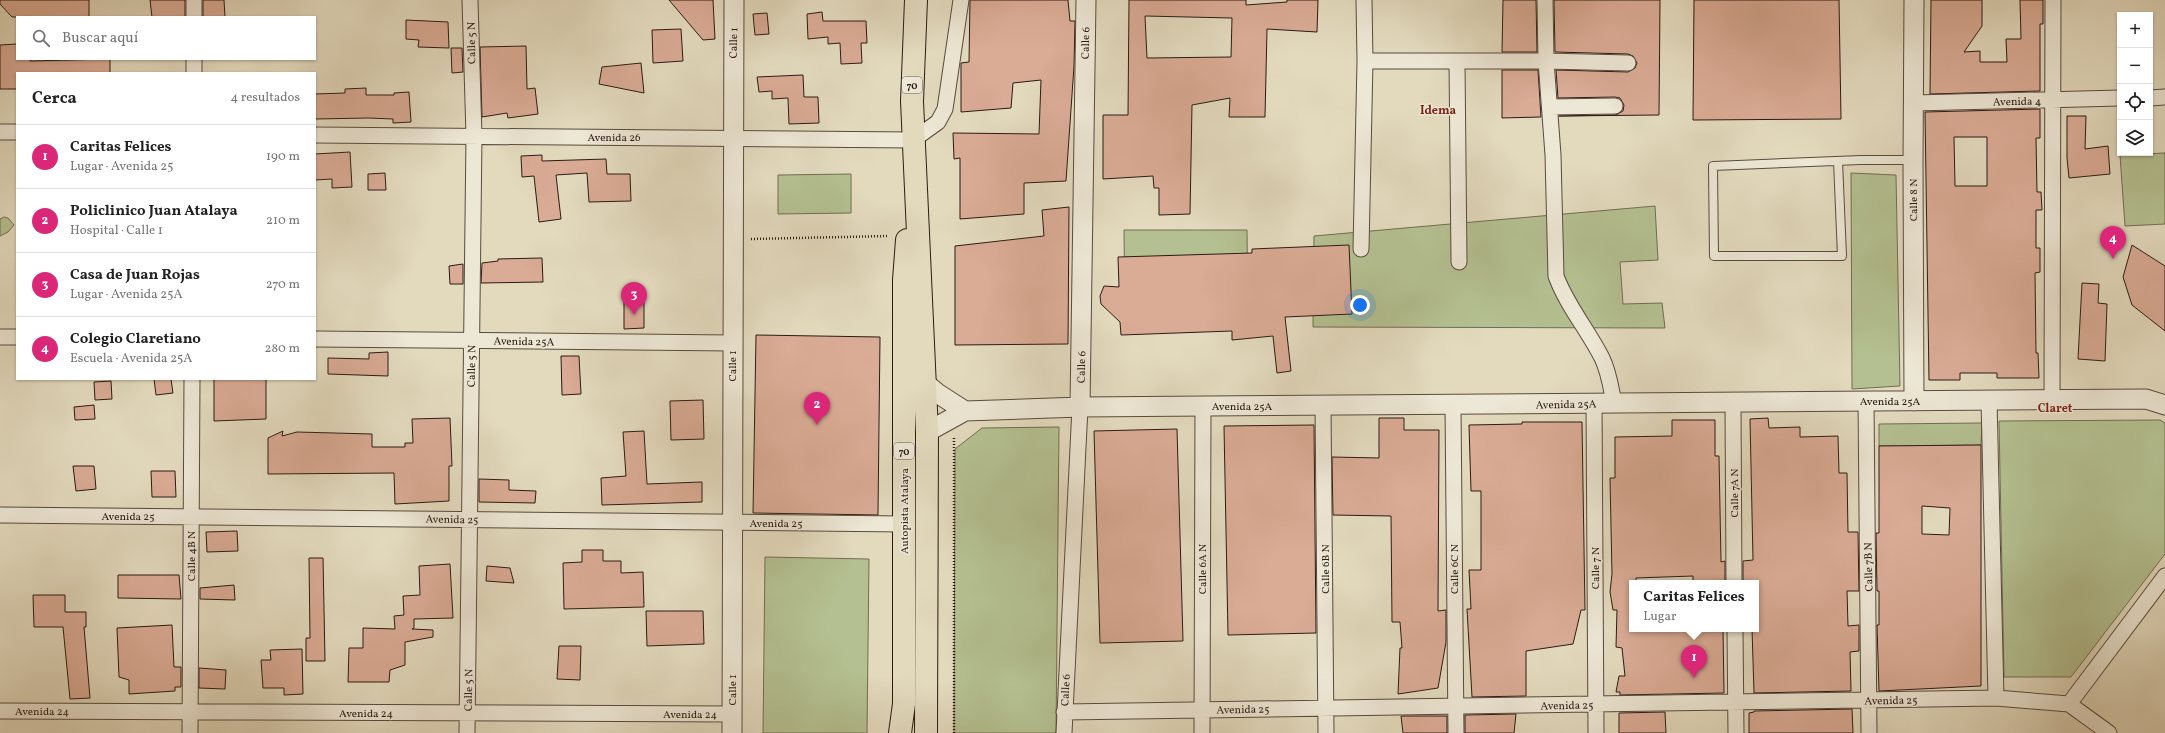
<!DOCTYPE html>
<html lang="es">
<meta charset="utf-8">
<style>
:root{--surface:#fff;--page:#f2f2f2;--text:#222;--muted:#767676;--line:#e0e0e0;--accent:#db2777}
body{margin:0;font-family:Vollkorn,serif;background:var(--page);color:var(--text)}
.controls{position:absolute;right:12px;top:12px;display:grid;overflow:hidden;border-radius:0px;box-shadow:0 1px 3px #0004}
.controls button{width:36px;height:36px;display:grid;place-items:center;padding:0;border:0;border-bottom:1px solid var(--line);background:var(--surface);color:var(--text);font:20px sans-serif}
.you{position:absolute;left:1360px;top:305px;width:14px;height:14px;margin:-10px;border:3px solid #fff;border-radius:50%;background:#1a73e8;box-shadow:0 0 0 6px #1a73e833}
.badge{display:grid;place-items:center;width:26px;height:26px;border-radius:50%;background:var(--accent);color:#fff;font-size:13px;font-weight:700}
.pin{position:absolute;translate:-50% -33px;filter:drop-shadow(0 1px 2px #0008)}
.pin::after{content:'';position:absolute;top:21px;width:14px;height:12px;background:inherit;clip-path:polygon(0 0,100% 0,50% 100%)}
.popup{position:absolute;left:1629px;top:580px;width:130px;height:52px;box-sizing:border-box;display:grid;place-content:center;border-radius:0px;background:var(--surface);filter:drop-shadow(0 1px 3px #0005);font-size:13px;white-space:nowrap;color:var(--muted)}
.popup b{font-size:15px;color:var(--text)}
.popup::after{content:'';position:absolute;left:50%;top:100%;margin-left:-8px;border:8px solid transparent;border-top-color:var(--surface)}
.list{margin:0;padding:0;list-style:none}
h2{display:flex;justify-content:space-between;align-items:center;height:52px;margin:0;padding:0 16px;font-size:17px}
h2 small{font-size:13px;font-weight:400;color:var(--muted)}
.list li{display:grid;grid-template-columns:26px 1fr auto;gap:12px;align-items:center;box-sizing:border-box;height:64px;padding:0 16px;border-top:1px solid var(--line)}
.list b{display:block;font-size:15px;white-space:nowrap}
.list p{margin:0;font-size:13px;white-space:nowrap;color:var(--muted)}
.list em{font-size:13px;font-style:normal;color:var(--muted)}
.icon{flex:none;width:22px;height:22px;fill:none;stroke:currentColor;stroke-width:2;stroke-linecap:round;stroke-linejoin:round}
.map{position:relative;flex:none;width:2165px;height:733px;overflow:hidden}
.search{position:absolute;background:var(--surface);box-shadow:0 1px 3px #0004;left:16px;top:16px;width:300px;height:44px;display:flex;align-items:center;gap:10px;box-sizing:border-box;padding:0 14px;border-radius:0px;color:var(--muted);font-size:15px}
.panel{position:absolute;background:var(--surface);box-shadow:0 1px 3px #0004;left:16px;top:72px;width:300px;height:308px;border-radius:0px}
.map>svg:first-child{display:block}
</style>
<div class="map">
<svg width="2165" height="733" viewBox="0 0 2165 733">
<rect width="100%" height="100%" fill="#e3dabe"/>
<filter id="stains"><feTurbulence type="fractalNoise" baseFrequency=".005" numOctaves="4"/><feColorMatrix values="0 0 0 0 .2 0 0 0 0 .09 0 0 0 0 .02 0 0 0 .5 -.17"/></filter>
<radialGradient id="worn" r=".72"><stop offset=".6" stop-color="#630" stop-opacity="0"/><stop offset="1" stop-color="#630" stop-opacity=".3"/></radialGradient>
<path fill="#b4c091" stroke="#706e52" d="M 2165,153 L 2165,224 L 2125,226 L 2120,155 Z
M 1851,173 L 1896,175 L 1900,386 L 1852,389 Z
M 851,174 L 851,213 L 778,214 L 778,175 Z
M 1655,206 L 1658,260 L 1620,262 L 1623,304 L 1662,303 L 1665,328 L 1313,327 L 1314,236 Z
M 4,217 L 8,218 L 14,225 L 8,232 L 0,236 L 0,219 Z
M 1124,230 L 1247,230 L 1248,321 L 1125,323 Z
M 2160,420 L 2165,423 L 2165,554 L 2071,677 L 2004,677 L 1999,421 Z
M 1982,423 L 1981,445 L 1879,446 L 1879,424 Z
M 1059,427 L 1056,733 L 954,733 L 955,449 L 982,428 Z
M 765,557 L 869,559 L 867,733 L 763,733 Z"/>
<path fill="#daab95" stroke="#2b1b14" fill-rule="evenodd" d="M 0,0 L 89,0 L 89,17 L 12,17 L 0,4 Z
M 150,0 L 185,0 L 185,17 L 152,17 Z
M 203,0 L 224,0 L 225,17 L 203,17 Z
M 669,0 L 713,0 L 715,39 L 703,40 Z
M 970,0 L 1068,0 L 1070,21 L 1075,21 L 1074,66 L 1066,181 L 1024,183 L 1024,214 L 960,219 L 960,158 L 954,159 L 953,133 L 1039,134 L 1041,80 L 1013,83 L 1011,108 L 961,112 L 961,63 L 969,62 Z
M 1129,0 L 1246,0 L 1246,5 L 1287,2 L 1287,0 L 1318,0 L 1317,32 L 1267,29 L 1265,117 L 1229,117 L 1230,98 L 1192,105 L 1190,214 L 1159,215 L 1159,188 L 1154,188 L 1153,176 L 1103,179 L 1103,115 L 1128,115 ZM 1145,16 L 1232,18 L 1231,57 L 1147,58 Z
M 1503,0 L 1536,0 L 1537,52 L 1502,52 Z
M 1554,0 L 1660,0 L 1659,115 L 1559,116 L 1616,115 L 1623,111 L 1624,105 L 1620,98 L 1615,97 L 1558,98 L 1556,70 L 1628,72 L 1635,68 L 1637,63 L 1633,56 L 1628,54 L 1555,52 Z
M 1694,0 L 1839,0 L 1841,119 L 1693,120 Z
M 1931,0 L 1982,0 L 1982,26 L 1964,52 L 1980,51 L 1980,62 L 2007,62 L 2006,39 L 2021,39 L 2020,0 L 2043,0 L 2043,24 L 2040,24 L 2040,91 L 1930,94 Z
M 822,12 L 823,21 L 866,21 L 867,43 L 861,43 L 862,63 L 841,64 L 840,43 L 828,44 L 828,37 L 808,39 L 807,14 Z
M 767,13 L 769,34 L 755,35 L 753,14 Z
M 406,20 L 448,22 L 449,48 L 418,47 L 419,40 L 406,39 Z
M 681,29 L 683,61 L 653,63 L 652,30 Z
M 17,44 L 17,59 L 30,59 L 30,61 L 110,59 L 110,73 L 17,73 L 17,89 L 0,89 L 0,45 Z
M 526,46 L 527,89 L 535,88 L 538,114 L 508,118 L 507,113 L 482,117 L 480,47 Z
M 451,48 L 462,48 L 463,72 L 452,73 Z
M 641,63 L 644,93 L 599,84 L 602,67 Z
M 1502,70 L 1538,70 L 1541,117 L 1502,118 Z
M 803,75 L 804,97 L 818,97 L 819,123 L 789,124 L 788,98 L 772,99 L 772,91 L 759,92 L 757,77 Z
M 366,88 L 366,95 L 394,95 L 394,93 L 409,92 L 411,122 L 393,123 L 393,119 L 369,118 L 315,119 L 315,94 L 345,93 L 345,89 Z
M 2040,109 L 2040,138 L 2036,138 L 2037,192 L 2041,192 L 2042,210 L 2036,210 L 2036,248 L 2040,248 L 2040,272 L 2035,273 L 2036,353 L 2038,353 L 2039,378 L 1997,378 L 1997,373 L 1960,373 L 1960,380 L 1929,380 L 1925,112 ZM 1954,137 L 1987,137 L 1987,186 L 1955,186 Z
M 2067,116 L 2086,116 L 2085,149 L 2108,146 L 2110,174 L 2069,178 L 2067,158 Z
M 350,152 L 352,187 L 332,188 L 332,179 L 315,180 L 315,154 Z
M 542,155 L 542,161 L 606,159 L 607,174 L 630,174 L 631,201 L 589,202 L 587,173 L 556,175 L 561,219 L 539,222 L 534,176 L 522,177 L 521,156 Z
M 385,173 L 386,190 L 368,190 L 368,174 Z
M 1069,207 L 1068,344 L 955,345 L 955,246 L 1044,236 L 1042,210 Z
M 1349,245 L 1352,314 L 1285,317 L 1291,371 L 1277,373 L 1273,336 L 1232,340 L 1232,331 L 1121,335 L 1120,322 L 1101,304 L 1100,296 L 1104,286 L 1119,287 L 1118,257 L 1252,253 L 1252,249 Z
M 2132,245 L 2165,266 L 2165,331 L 2132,305 L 2123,277 Z
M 542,258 L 543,282 L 481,283 L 482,263 L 498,261 L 498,259 Z
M 463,264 L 463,284 L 450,284 L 449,266 Z
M 2082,283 L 2099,284 L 2098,303 L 2107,304 L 2105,361 L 2078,359 Z
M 644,301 L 644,328 L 624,329 L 624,302 Z
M 756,335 L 880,337 L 878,515 L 753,513 Z
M 388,352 L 388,376 L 328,374 L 328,358 L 369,359 L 369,353 Z
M 561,356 L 579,356 L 581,394 L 562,395 Z
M 154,379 L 171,379 L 173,393 L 156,395 Z
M 214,379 L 266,379 L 266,419 L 214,421 Z
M 111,381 L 112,399 L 95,400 L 94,382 Z
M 703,400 L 704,439 L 671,440 L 670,401 Z
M 94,405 L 95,419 L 75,420 L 74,407 Z
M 450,418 L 452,466 L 449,466 L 449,501 L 395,504 L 394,473 L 268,474 L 268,438 L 283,431 L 282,436 L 297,432 L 372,434 L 372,447 L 405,447 L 405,443 L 413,443 L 412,419 Z
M 1379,418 L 1404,418 L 1404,430 L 1439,430 L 1438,611 L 1446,610 L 1446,642 L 1438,688 L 1398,694 L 1400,648 L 1402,648 L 1400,622 L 1392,622 L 1391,516 L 1333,515 L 1332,457 L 1379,458 Z
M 1768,418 L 1769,428 L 1800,427 L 1800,437 L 1838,436 L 1839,473 L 1847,473 L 1848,532 L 1858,532 L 1859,591 L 1847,591 L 1848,626 L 1859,625 L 1859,651 L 1850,652 L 1851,691 L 1754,693 L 1752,629 L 1756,629 L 1756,583 L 1743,583 L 1743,561 L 1753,560 L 1750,419 Z
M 1672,420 L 1715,420 L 1715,456 L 1719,456 L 1721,562 L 1725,561 L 1725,583 L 1693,583 L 1693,576 L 1636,578 L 1636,583 L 1632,583 L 1632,629 L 1723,629 L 1724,693 L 1620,695 L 1620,692 L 1616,692 L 1619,676 L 1625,676 L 1622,648 L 1616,647 L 1617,610 L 1613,610 L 1610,592 L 1612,574 L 1610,478 L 1615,478 L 1615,437 L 1672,436 Z
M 1522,422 L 1582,422 L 1585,610 L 1581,610 L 1573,644 L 1526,651 L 1526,696 L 1472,697 L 1467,609 L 1471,609 L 1469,570 L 1481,570 L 1481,491 L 1471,491 L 1469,425 L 1522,424 Z
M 1314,425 L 1316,633 L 1228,635 L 1224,426 Z
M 1177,429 L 1183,641 L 1100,643 L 1094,431 Z
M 644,431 L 647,484 L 702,482 L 702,502 L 602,505 L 601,478 L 626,476 L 623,432 Z
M 1981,445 L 1981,686 L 1879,691 L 1877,625 L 1879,625 L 1879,591 L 1877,591 L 1876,533 L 1879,533 L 1879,446 ZM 1922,506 L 1950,508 L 1949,535 L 1922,534 Z
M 73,466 L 94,466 L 96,489 L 76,491 Z
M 151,471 L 175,471 L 176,497 L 152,497 Z
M 479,479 L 509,480 L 509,490 L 536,491 L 535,503 L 479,502 Z
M 237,531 L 238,551 L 207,552 L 206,532 Z
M 582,550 L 603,550 L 603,561 L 621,561 L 621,573 L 643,572 L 644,607 L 564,609 L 563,563 L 582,562 Z
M 309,558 L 323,558 L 325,661 L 306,661 L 306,638 L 310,638 Z
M 450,564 L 453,618 L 414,619 L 414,628 L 412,629 L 433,630 L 433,637 L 405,642 L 405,665 L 390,670 L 389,682 L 348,682 L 349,648 L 363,648 L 363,628 L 395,629 L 394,616 L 404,615 L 403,596 L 420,595 L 419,566 Z
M 487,566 L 510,568 L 514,583 L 486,581 Z
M 118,575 L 179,575 L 181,599 L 118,598 Z
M 234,585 L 235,600 L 200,599 L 200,588 Z
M 33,595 L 65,595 L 65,612 L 86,612 L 86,627 L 84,627 L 90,698 L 70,699 L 63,627 L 34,627 Z
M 646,611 L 703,611 L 704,644 L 647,646 Z
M 172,625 L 174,667 L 181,667 L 181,687 L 175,687 L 175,691 L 129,694 L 129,680 L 119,677 L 117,628 Z
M 559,646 L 581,646 L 580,680 L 557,679 Z
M 302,649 L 303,694 L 284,695 L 284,688 L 263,688 L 261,660 L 271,660 L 270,650 Z
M 199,668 L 226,670 L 225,689 L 199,688 Z
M 1852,709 L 1853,733 L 1749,733 L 1749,713 L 1754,712 L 1754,711 Z
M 1665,712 L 1666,733 L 1619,733 L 1619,713 Z
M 1516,714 L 1514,733 L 1465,733 L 1465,715 Z
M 1401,716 L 1447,716 L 1447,733 L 1403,733 Z"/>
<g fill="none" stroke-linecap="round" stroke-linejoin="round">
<g stroke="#594b3e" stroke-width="10">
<path id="service" d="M 1838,161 L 1842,256 L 1714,256 L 1713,166 L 1861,160 L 1913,160"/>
</g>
<g stroke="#594b3e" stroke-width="17">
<path id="minor" d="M 1545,0 L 1546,61 L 1553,155 L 1556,276 C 1567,306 1588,330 1602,358 C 1609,372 1611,388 1614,403
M 194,17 L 194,0
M 1365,61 L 1546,61 L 1628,63
M 1457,61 L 1459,262
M 194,73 L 194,59
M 2150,98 L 2165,97
M 1914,103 L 2120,98
M 1550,107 L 1615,106
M 0,132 L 17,132
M 315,135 L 913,140 L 938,122 L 945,109 L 961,0
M 1361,249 L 1365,61 L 1364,0
M 0,337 L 17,337
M 315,339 L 732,343
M 1989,400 L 1996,698
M 2052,400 L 2053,0
M 1866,401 L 1869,733
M 1733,402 L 1734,583
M 1594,403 L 1596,733
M 1323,405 L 1326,733
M 1453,405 L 1456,733
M 0,515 L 904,524
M 1735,629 L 1736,733
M 2069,704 L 2165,576
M 2069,704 L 2109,733
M 0,711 L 732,714
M 1064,712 L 1996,698 L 2069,704
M 190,733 L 192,379
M 467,733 L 474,136 L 470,0
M 1064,733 L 1080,407
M 1202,733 L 1203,406"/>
</g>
<g stroke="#594b3e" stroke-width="21">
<path id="tertiary" d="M 924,382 L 937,393 L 965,411
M 1914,401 L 1913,165 L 1914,0
M 1080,407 L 1086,0
M 927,432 L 965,411 L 1080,407 L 2146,399 L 2165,405
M 732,733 L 734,0"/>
</g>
<g stroke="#2b1b14" stroke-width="24">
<path id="primary" d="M 916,0 L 912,101 L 927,432 L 926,733
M 900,733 L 904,704 L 904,280 L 907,240"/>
</g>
<path stroke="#2b1b14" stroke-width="2.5" stroke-dasharray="1 2" stroke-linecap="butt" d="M 751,239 L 888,236
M 954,438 L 954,733"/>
<use href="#service" stroke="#ede7d5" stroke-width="8"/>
<use href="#minor" stroke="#ede7d5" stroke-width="15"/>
<use href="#tertiary" stroke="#ede7d5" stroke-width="19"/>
<use href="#primary" stroke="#e3dabe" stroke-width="22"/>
</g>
<g text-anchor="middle" stroke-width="3" stroke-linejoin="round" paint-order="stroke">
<g fill="#ede7d5" stroke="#65584e" stroke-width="1">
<rect x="902" y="77" width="20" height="16" rx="3"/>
<rect x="894" y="443" width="20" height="16" rx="3"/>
</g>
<g font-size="10" font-weight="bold" fill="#2b1b14">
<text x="912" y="89">70</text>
<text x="904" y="455">70</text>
</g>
<g font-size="11" fill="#2b1b14" stroke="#ede7d5">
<text transform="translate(471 43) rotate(-91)" y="4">Calle 5 N</text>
<text transform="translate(733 43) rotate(-89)" y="4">Calle 1</text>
<text transform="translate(1085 43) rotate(-89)" y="4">Calle 6</text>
<text transform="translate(2017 101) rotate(-1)" y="4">Avenida 4</text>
<text x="614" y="141">Avenida 26</text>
<text transform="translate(1913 200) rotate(-90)" y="4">Calle 8 N</text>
<text transform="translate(524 341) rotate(1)" y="4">Avenida 25A</text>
<text transform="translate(471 366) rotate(-89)" y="4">Calle 5 N</text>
<text transform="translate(732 366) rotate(-90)" y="4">Calle 1</text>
<text transform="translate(1081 367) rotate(-89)" y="4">Calle 6</text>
<text x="1890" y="405">Avenida 25A</text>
<text transform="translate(1566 404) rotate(-1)" y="4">Avenida 25A</text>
<text x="1242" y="410">Avenida 25A</text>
<text transform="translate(1734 493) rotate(-90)" y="4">Calle 7A N</text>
<text transform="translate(904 511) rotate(-90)" y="4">Autopista Atalaya</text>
<text x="128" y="520">Avenida 25</text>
<text transform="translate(452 519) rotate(1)" y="4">Avenida 25</text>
<text x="776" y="527">Avenida 25</text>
<text transform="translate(191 556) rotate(-90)" y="4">Calle 4B N</text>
<text transform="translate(1868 567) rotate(-91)" y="4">Calle 7B N</text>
<text transform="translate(1595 568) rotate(-90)" y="4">Calle 7 N</text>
<text transform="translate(1202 569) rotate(-90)" y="4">Calle 6A N</text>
<text transform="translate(1325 569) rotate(-90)" y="4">Calle 6B N</text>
<text transform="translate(1454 569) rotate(-90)" y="4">Calle 6C N</text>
<text transform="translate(468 690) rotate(-89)" y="4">Calle 5 N</text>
<text transform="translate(732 690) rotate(-90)" y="4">Calle 1</text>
<text transform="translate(1065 690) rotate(-87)" y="4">Calle 6</text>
<text transform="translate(1891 700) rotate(-1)" y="4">Avenida 25</text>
<text transform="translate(1567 705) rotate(-1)" y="4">Avenida 25</text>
<text transform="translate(1243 709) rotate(-1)" y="4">Avenida 25</text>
<text x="42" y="715">Avenida 24</text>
<text x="366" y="717">Avenida 24</text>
<text x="690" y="718">Avenida 24</text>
</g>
<g font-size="12" font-weight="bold" fill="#7a1f14" stroke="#ede7d5">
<text x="1438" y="114">Idema</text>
<text x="2055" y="412">Claret</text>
</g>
</g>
<rect width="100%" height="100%" filter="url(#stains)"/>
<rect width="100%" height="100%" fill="url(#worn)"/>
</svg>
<div class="controls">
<button>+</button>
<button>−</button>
<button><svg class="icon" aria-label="locate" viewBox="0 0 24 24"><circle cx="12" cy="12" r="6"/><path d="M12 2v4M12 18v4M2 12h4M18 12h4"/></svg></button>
<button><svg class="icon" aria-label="layers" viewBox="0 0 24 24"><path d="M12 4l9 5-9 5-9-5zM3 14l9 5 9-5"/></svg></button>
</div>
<div class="you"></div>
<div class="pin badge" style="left:1694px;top:678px">1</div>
<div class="popup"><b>Caritas Felices</b>Lugar</div>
<div class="pin badge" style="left:817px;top:425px">2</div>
<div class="pin badge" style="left:634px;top:315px">3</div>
<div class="pin badge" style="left:2113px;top:259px">4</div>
<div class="search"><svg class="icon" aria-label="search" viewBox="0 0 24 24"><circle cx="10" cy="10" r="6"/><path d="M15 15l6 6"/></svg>Buscar aquí</div>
<section class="panel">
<h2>Cerca<small>4 resultados</small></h2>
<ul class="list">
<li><span class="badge">1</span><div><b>Caritas Felices</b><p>Lugar · Avenida 25</p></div><em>190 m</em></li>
<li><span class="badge">2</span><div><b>Policlinico Juan Atalaya</b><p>Hospital · Calle 1</p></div><em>210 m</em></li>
<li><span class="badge">3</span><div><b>Casa de Juan Rojas</b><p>Lugar · Avenida 25A</p></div><em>270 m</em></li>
<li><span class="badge">4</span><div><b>Colegio Claretiano</b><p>Escuela · Avenida 25A</p></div><em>280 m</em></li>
</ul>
</section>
</div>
